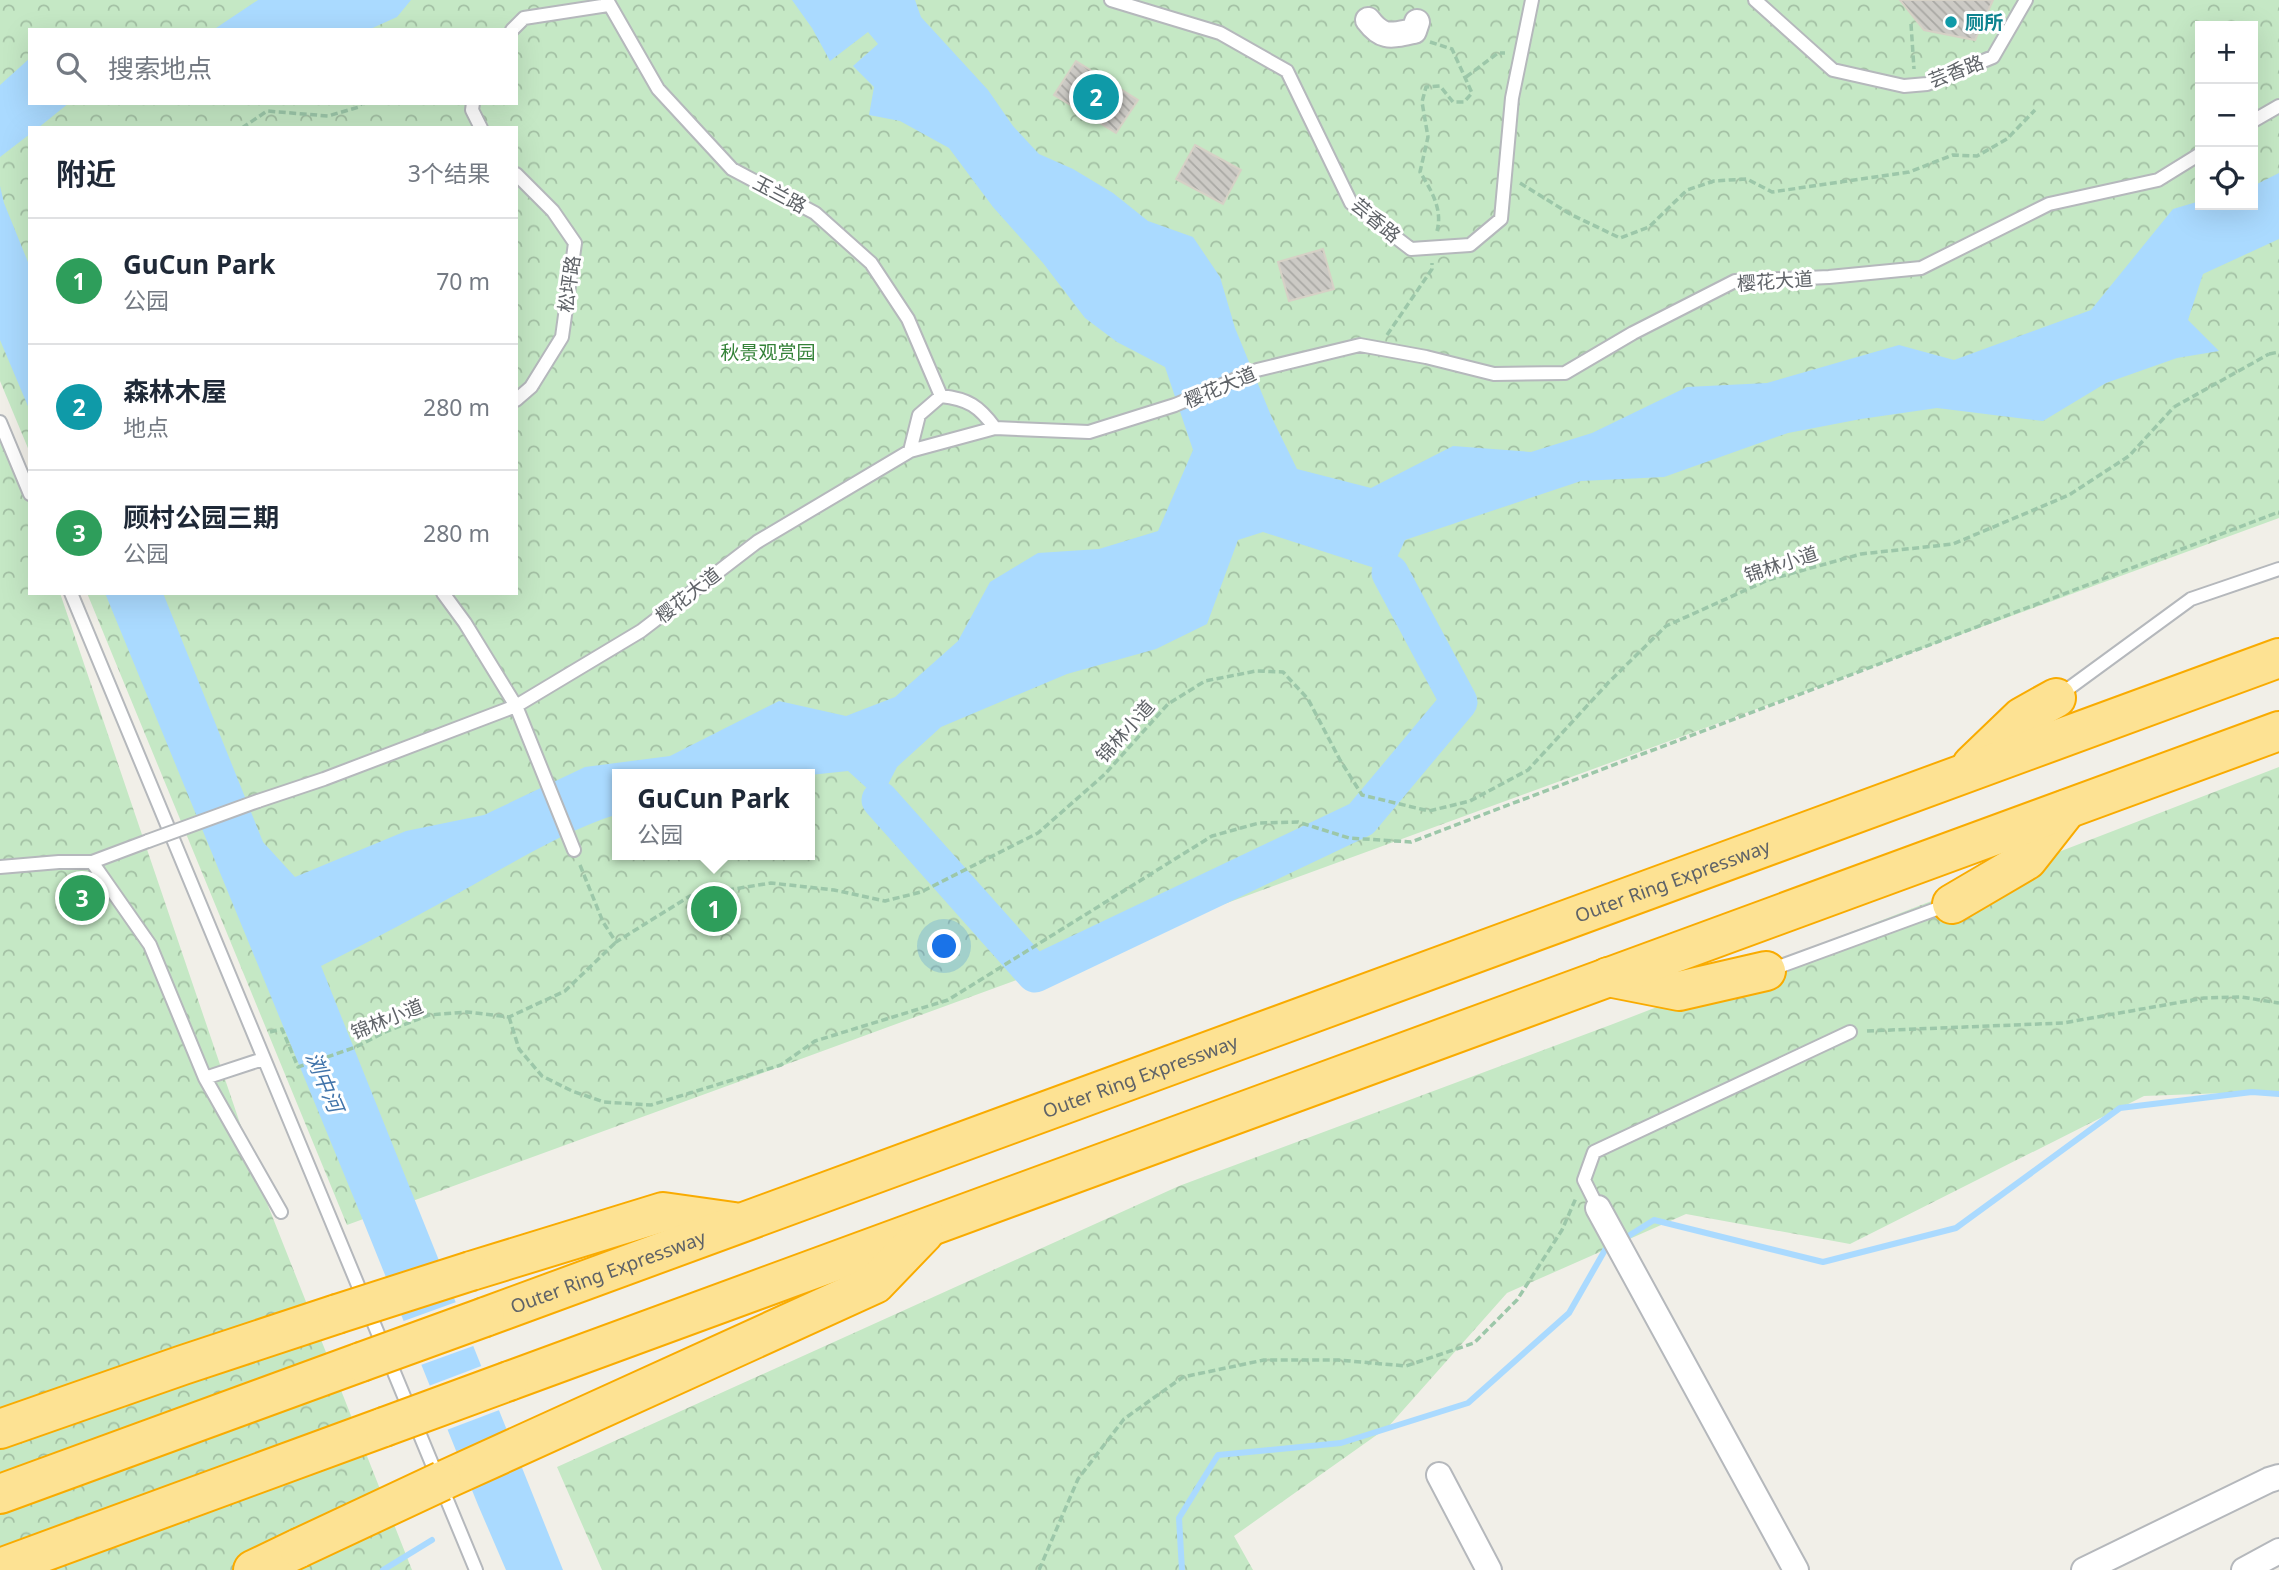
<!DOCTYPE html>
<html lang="zh">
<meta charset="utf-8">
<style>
:root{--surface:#fff;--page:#f6f6f7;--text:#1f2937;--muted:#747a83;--line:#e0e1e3;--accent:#ea4335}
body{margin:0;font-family:"Noto Sans","Noto Sans SC",sans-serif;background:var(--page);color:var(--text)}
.controls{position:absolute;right:21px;top:21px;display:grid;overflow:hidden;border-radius:0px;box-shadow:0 7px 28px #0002}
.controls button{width:63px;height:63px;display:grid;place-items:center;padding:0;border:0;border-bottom:2px solid var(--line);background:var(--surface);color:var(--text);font:35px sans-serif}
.you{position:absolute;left:945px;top:947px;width:24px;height:24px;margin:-18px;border:5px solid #fff;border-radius:50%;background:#1a73e8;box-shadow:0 0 0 10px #1a73e833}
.badge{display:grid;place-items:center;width:46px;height:46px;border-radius:50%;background:var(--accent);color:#fff;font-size:23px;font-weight:700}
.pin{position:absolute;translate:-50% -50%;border:4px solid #fff;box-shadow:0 2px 7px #0006}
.popup{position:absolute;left:612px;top:769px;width:203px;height:91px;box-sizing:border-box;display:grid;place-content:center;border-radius:0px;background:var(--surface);filter:drop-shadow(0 2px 5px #0005);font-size:23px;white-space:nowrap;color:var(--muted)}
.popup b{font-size:26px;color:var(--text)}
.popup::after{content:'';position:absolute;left:50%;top:100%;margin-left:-14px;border:14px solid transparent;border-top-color:var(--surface)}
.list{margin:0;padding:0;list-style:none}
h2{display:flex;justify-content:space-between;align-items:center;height:91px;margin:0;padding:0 28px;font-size:30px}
h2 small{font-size:23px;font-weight:400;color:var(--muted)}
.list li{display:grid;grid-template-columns:46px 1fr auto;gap:21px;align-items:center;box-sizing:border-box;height:126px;padding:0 28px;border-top:2px solid var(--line)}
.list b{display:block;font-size:26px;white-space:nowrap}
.list p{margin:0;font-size:23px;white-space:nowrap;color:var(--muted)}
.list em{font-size:23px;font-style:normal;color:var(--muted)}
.icon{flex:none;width:38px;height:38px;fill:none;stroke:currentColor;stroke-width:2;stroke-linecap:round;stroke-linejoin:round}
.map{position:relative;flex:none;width:2279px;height:1570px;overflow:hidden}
.search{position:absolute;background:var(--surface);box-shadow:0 7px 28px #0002;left:28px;top:28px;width:490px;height:77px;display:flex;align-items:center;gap:18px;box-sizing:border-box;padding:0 24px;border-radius:0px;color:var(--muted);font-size:26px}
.panel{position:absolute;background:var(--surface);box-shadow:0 7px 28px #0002;left:28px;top:126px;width:490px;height:469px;border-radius:0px}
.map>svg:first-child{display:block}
</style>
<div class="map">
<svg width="2279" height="1570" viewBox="0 0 2279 1570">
<defs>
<pattern id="forest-crowns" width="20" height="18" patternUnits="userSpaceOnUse" patternTransform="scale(1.75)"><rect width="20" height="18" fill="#c5e8c5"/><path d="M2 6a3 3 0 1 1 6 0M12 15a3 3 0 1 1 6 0" fill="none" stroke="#a3c0a4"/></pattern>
<pattern id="building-back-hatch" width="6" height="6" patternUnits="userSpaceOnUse" patternTransform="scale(1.75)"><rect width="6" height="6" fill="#cccac5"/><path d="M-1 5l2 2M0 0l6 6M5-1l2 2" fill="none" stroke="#a9a8a4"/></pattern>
</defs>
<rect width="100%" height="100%" fill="#f1efe8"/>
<path fill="url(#forest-crowns)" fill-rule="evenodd" d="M 0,0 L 2279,0 L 2279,518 L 347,1225 L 87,593 L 516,593 L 516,128 L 30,128 L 30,453 L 0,381 ZM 2200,26 L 2253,26 L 2253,205 L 2200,205 ZM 30,30 L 516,30 L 516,103 L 30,103 ZM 618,774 L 810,774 L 810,855 L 618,855 Z
M 0,418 L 30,505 L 30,593 L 60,593 L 267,1203 L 412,1570 L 0,1570 Z
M 2279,767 L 2279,1091 L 2144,1096 L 1850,1244 L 1686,1214 L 1507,1293 L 1388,1427 L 1234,1536 L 1253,1570 L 602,1570 L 557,1467 L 1179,1186 L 1613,1024 Z"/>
<path fill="#aadaff" d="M 258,0 L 411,0 L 397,17 L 368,30 L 213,30 Z
M 792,0 L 915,0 L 921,17 L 988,90 L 1013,126 L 1039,154 L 1073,169 L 1113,193 L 1148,221 L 1193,237 L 1220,277 L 1235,328 L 1272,418 L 1297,469 L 1371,488 L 1453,446 L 1531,452 L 1592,433 L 1687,387 L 1767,383 L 1899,345 L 1954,360 L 2091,310 L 2173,209 L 2200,201 L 2200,205 L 2253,205 L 2253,186 L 2279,173 L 2279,239 L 2203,274 L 2188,320 L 2219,351 L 2177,358 L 2106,383 L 2043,421 L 1937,408 L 1861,419 L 1788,433 L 1664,477 L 1581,481 L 1405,540 L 1390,573 L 1263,532 L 1238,540 L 1207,624 L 1156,649 L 1067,674 L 941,727 L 897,767 L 880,800 L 848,771 L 810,775 L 618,774 L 618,814 C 567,830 519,859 473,885 C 423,913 373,940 321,966 L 563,1570 L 506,1570 L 478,1505 L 360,1213 L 105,593 L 163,593 L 263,842 L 295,877 L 406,831 L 484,815 L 585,767 L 670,756 L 779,701 L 846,716 L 895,697 L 958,641 L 990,582 L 1038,553 L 1099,549 L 1158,531 L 1193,450 L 1165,367 L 1117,342 L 1085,318 L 1043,263 L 993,207 L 949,148 L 900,121 L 869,115 L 874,87 L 853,66 L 878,44 L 868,32 L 830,61 L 812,28 Z
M 30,58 L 30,103 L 69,103 L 38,128 L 30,128 L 30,134 L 0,157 L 0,85 Z
M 0,186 L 4,203 L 30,267 L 30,411 L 0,340 Z"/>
<path fill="#f1efe8" d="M 459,1301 L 476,1345 L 418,1366 L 401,1322 Z
M 484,1365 L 502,1409 L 444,1431 L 426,1387 Z"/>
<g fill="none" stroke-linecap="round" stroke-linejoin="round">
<path stroke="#aadaff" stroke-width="6" d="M 1622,1240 L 1654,1220 L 1823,1262 L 1956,1228 L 2120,1108 L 2252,1092 L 2279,1094
M 383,1570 L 432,1540
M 1182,1570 L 1179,1518 L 1218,1455 L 1341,1443 L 1468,1403 L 1569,1313 L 1605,1250 L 1613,1245"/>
<path stroke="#aadaff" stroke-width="37" d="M 880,800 L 1035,974 L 1361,819 L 1459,702 L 1390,573"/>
</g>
<path fill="url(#building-back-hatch)" stroke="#d6d1c6" stroke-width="2" d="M 1900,0 L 1993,0 L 1975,40 L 1924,30 Z
M 1076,61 L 1138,100 L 1116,133 L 1054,95 Z
M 1195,145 L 1241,170 L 1223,204 L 1176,179 Z
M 1323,249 L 1334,289 L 1289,301 L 1278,262 Z"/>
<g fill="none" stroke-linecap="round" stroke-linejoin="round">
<g stroke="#b5b8bc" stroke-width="16">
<path id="lane" d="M 607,0 L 658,89 L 732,169 L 815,213 L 871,263 L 908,319 L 941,396
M 1111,0 L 1220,33 L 1287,71 L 1351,203 L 1411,249 L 1470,245 L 1501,219 L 1512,98 L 1532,0
M 1755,0 L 1833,70 L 1904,86 L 1927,84 L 1993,57 L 2026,0
M 512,30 L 524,18 L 608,5
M 473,103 L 472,110 L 481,128
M 2253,121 L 2279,106
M 516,174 L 553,211 L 575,243 L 562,337 L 531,387 L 516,400
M 0,422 L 30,494
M 910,451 L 995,428
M 71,593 L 476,1570
M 443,593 L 465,623 L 516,706 L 574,850
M 2057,697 L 2191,599 L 2279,569
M 258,801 L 324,779 L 516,706 L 641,631 L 757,542 L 910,451 L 919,415 L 941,396 C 968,399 979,406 995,428 L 1089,432 L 1175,405 L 1257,370 L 1360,345 L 1426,357 L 1494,374 L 1565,373 L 1633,333 L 1735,281 L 1829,277 L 1921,268 L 2049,204 L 2158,180 L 2200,154
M 92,862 L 150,945 L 205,1078 L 281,1212
M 0,867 L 59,862 L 92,862 L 148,841
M 1770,970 L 1950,904
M 205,1078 L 263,1059
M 1598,1208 L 1584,1180 L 1594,1152 L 1850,1032"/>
</g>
<g stroke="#b5b8bc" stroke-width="28">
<path id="street" d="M 1368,20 C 1383,40 1392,35 1414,31 L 1417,22
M 1598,1208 L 1796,1570
M 1439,1475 L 1489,1570
M 2084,1570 L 2269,1480 L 2279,1477
M 2244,1570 L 2279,1551"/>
</g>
<g stroke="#f9ab00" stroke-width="42">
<g id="highway">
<path d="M 1972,765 L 2022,717 L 2056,698"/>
<path d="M 1952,904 L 2027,860 L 2067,809"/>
<path d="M 1608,977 L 1679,991 L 1766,971"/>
<path d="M 471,1271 L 663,1212 L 734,1222"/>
<path id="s1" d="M 485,1317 L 2279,658"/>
<path d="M 509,1381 L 2279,731"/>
<path d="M 0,1429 L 183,1365 L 337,1314"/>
<path d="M 442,1481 L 875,1284 L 924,1233"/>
<path d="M 0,1494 L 361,1362"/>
<path d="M 0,1568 L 384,1427"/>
<path d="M 253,1570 L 299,1548"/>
</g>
</g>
<path stroke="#9cc7a9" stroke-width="3.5" stroke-dasharray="7 3.5" stroke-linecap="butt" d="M 1911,24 L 1914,69
M 1430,42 L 1452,49 L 1472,93 L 1464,102 L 1453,102 L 1440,86 L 1426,87 L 1422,102 L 1428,137 L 1420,172 C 1431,190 1443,209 1437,231
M 1466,77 L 1498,53 L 1505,53
M 242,128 L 267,111 L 328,116 L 359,107 L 362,103
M 1520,183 L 1570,214 L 1620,238 L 1649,227 L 1687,190 L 1714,181 L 1747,179 L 1772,192 L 1909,172 L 1953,155 L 1977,156 L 2007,139 L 2035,110
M 1387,335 L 1432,269 L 1432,263
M 2269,354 L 2279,352
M 580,865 L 603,922 L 616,942 L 690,896 L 771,883 L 834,890 L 885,901 L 921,892 L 1038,833 L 1105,774 L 1168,704 L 1205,681 L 1256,671 L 1283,672 L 1308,699 L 1340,760 L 1362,795 L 1429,811 L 1470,801 L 1528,770 L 1609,682 L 1666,626 L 1768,580 L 1861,554 L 1953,544 L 2069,495 L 2129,456 L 2174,407
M 509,1017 L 519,1049 L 542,1076 L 572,1091 L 604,1102 L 651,1105 L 781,1065 L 815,1041 L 948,1000 L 1212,836 L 1259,823 L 1298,822 L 1349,838 L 1411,842 L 2279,512
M 1867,1031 L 2063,1023 L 2204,998 L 2241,997 L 2279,1003
M 270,1032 L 282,1029 L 298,1067 L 356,1047 L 385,1032 L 429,1015 L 467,1012 L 509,1017 L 565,991 L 616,942
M 1039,1570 L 1078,1479 L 1124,1419 L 1183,1377 L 1264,1360 L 1338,1360 L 1406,1366 L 1474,1343 L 1517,1300 L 1562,1230 L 1576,1198"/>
<use href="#lane" stroke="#fff" stroke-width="12"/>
<use href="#street" stroke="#fff" stroke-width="24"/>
<use href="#highway" stroke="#fde293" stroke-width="38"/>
<g stroke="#b5b8bc" stroke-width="16" stroke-linecap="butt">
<path id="lane-bridge" d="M 148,841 L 258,801"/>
</g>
<g stroke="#f9ab00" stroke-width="42" stroke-linecap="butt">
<path id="highway-bridge" d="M 337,1314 L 471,1271
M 361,1362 L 485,1317
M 384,1427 L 509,1381
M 299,1548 L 442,1481"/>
</g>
<path stroke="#9cc7a9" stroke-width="3.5" stroke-dasharray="7 3.5" stroke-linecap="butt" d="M 2174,407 L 2269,354"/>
<use href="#lane-bridge" stroke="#fff" stroke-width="12"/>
<use href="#highway-bridge" stroke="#fde293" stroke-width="38"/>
</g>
<circle fill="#0f9aa8" stroke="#fff" stroke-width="2.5" cx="1951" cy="22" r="7"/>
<g text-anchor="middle" stroke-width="6" stroke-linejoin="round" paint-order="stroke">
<g font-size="19" font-weight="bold" fill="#0d838f" stroke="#fff" text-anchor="start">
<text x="1965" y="29">厕所</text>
</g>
<g font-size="19" fill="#5f6368" stroke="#fff">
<text transform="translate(1956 71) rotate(-21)" y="7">芸香路</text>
<text transform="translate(780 194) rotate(28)" y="7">玉兰路</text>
<text transform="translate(1376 220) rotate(40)" y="7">芸香路</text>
<text transform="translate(1775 281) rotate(-4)" y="7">樱花大道</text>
<text transform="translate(569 284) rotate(-82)" y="7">松坪路</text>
<text transform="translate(1220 387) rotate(-23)" y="7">樱花大道</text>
<text transform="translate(1781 564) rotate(-18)" y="7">锦林小道</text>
<text transform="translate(688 595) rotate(-38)" y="7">樱花大道</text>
<text transform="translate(1125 731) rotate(-48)" y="7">锦林小道</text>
<text dy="7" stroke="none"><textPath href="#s1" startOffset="1265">Outer Ring Expressway</textPath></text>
<text transform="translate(387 1019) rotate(-22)" y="7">锦林小道</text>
<text dy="7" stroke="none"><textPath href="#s1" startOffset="698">Outer Ring Expressway</textPath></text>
<text dy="7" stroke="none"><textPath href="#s1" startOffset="131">Outer Ring Expressway</textPath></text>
</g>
<g font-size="19" fill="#348238" stroke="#fff">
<text x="768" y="359">秋景观赏园</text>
</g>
<g font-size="21" font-style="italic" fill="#4174aa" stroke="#fff">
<text transform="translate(324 1082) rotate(67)" y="7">浏中河</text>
</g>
</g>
</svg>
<div class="controls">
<button>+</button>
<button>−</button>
<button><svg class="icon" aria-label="locate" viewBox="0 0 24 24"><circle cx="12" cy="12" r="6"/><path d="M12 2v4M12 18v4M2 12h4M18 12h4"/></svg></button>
</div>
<div class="you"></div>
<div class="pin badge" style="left:714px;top:909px;background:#2e9e5b">1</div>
<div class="popup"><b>GuCun Park</b>公园</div>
<div class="pin badge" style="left:1096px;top:97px;background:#0f9aa8">2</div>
<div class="pin badge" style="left:82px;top:898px;background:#2e9e5b">3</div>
<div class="search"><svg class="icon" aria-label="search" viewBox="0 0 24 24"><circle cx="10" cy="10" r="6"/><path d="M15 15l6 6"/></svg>搜索地点</div>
<section class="panel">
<h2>附近<small>3个结果</small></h2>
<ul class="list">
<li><span class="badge" style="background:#2e9e5b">1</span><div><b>GuCun Park</b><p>公园</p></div><em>70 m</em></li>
<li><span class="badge" style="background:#0f9aa8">2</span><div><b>森林木屋</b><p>地点</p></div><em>280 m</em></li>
<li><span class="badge" style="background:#2e9e5b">3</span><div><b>顾村公园三期</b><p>公园</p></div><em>280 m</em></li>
</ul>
</section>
</div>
